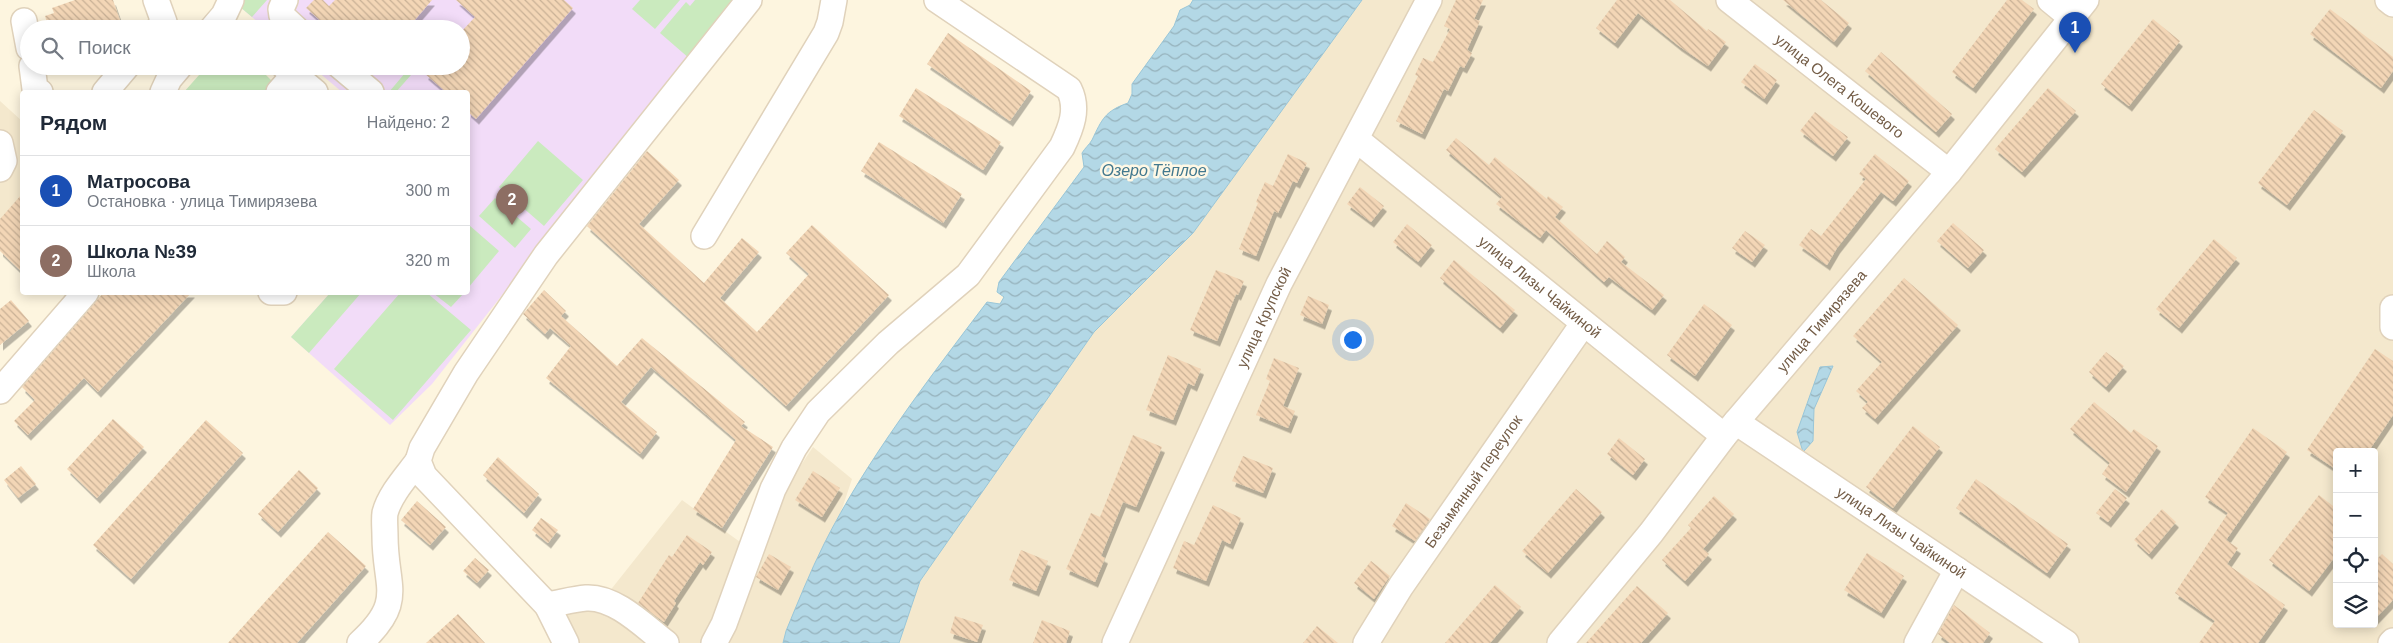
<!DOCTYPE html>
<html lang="ru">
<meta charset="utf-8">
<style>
:root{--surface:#fff;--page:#f6f6f7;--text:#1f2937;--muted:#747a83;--line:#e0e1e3;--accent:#ea580c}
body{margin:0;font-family:Arial,sans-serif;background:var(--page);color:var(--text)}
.controls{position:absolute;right:15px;bottom:15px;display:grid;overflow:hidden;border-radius:5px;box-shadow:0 2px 12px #0003}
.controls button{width:45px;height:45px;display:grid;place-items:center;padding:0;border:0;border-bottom:1px solid var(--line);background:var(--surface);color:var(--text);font:25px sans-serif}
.you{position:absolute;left:1352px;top:339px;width:18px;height:18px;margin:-12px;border:4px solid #fff;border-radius:50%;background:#1a73e8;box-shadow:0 0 0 8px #1a73e833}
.badge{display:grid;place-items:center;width:32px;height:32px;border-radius:50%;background:var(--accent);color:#fff;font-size:16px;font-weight:700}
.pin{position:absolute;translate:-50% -41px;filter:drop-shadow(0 1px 2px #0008)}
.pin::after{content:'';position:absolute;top:26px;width:18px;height:15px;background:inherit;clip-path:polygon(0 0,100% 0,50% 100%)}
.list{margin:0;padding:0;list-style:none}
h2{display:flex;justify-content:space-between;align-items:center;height:65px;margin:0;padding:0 20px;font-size:21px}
h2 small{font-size:16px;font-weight:400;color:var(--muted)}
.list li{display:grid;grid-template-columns:32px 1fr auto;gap:15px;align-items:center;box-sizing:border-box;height:70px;padding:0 20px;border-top:1px solid var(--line)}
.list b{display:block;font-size:19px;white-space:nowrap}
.list p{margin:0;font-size:16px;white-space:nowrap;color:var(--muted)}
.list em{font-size:16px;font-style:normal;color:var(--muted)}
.icon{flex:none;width:28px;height:28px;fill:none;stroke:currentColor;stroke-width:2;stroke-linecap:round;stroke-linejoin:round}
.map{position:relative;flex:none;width:2393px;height:643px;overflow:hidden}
.search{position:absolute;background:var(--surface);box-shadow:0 2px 12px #0003;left:20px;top:20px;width:450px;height:55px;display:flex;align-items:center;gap:12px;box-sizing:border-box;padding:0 18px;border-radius:28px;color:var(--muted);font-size:19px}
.panel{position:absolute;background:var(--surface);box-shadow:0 2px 12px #0003;left:20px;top:90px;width:450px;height:205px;border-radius:5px}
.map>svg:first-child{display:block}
</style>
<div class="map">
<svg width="2393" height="643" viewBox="0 0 2393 643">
<defs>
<pattern id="water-waves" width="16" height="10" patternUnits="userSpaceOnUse" patternTransform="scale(1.25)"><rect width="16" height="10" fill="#b3d8e6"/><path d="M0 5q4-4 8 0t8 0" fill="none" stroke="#96b2bc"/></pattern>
<pattern id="building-back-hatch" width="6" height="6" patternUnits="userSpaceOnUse" patternTransform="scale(1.25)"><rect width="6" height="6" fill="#f3d6b6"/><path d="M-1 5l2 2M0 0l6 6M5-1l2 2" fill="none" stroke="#c9b196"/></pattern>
<filter id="shadow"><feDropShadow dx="3" dy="5.5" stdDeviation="0" flood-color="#0004"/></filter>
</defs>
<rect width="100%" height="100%" fill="#fdf5df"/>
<path fill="#f4e8cd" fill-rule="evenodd" d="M 1258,0 L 2393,0 L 2393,643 L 877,643 ZM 2337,452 L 2374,452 L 2374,624 L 2337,624 Z
M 0,101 L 22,121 L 22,217 L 0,244 Z
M 813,447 L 852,479 L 797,643 L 558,643 L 570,591 L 609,592 L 682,500 L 747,547 Z"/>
<path fill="#f2dcf8" d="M 245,0 L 739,0 L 611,157 L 432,384 L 390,425 L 291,337 L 330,293 L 468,292 L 468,92 L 342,92 L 311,66 L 461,66 L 461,29 L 266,29 L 240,7 Z"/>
<path fill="#caeabe" d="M 245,0 L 267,0 L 252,17 L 240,7 Z
M 640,0 L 680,0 L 655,29 L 632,9 Z
M 695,0 L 739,0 L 690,59 L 660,33 L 686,2 L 690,6 Z
M 207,66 L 257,66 L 272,81 L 266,92 L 184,92 Z
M 411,66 L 419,66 L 396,92 L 389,92 Z
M 538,141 L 583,180 L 544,226 L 499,187 Z
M 495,198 L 531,229 L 515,248 L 479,216 Z
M 469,225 L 499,251 L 468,288 L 468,227 Z
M 330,293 L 361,293 L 309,353 L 291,337 Z
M 400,293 L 427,293 L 471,330 L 393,420 L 334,369 Z
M 433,293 L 464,292 L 464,293 L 451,307 Z"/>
<path fill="url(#water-waves)" stroke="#99c6d8" d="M 1193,0 L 1362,0 L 1193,233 L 1094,332 L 920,581 L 899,643 L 783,643 L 786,631 C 798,602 810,572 824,544 C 866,460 931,376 987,302 L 1000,304 L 1004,297 L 997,292 L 999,282 L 1084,167 L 1082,153 C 1085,148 1089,145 1092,140 C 1102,119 1105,111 1128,103 L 1132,94 L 1132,84 L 1174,26 L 1180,10 L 1190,5 Z
M 1833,366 L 1814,409 L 1813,441 L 1803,452 L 1797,432 L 1820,367 Z"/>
<path fill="url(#building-back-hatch)" filter="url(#shadow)" d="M 75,0 L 113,0 L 123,29 L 49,29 L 45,16 L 54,13 L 52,8 Z
M 314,0 L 323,0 L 329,6 L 335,0 L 432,0 L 407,29 L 330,29 L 306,8 Z
M 456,0 L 564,0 L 573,8 L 476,119 L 468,112 L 468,92 L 446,92 L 425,74 L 432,66 L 461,66 L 461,32 L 475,17 Z
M 1456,0 L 1483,0 L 1474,19 L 1480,21 L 1467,50 L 1472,53 L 1464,68 L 1460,66 L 1448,91 L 1444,89 L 1422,134 L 1396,121 L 1418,76 L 1415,75 L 1423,58 L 1433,62 L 1450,29 L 1444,26 Z
M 1617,0 L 1670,0 L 1707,31 L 1708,29 L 1726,42 L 1708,66 L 1679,46 L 1638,13 L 1615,43 L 1596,28 Z
M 1783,0 L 1821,0 L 1849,23 L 1834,42 Z
M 2007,0 L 2022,0 L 2034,9 L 1973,88 L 1952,72 Z
M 2330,9 L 2393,57 L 2393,71 L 2381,88 L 2310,34 Z
M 2153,19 L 2180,41 L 2129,106 L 2101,84 Z
M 948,33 L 1031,91 L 1010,121 L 927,64 Z
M 1881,52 L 1952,114 L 1936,132 L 1865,71 Z
M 1755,64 L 1777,80 L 1764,99 L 1741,82 Z
M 916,88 L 1001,142 L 983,170 L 899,116 Z
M 2048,88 L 2076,111 L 2022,172 L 1995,149 Z
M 2314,110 L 2343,131 L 2287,205 L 2258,183 Z
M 1815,112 L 1848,137 L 1833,156 L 1800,131 Z
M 1456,138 L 1489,165 L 1495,157 L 1547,199 L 1548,196 L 1563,207 L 1555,217 L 1597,254 L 1607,241 L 1625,257 L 1621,262 L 1664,295 L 1652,310 L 1609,277 L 1604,282 L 1546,230 L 1540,238 L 1496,204 L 1502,197 L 1446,150 Z
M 879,142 L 962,194 L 943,223 L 861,171 Z
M 647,151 L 679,180 L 639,224 L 704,283 L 742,238 L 759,252 L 720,298 L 757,332 L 809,274 L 786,253 L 812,225 L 889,295 L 786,406 L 587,226 Z
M 1288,154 L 1307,163 L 1297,183 L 1293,181 L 1278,213 L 1274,211 L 1256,256 L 1239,249 L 1258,203 L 1256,202 L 1265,182 L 1273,186 Z
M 1875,154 L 1909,181 L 1893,201 L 1881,192 L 1837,248 L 1827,265 L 1799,245 L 1811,229 L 1821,236 L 1866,179 L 1859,174 Z
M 1360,187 L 1384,206 L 1371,222 L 1347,204 Z
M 22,194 L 22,272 L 0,251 L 0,219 Z
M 1953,223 L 1984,250 L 1968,268 L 1937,241 Z
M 1407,224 L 1432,245 L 1418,262 L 1393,242 Z
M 1745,231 L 1765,245 L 1752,262 L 1732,248 Z
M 2214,239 L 2237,258 L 2179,328 L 2156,309 Z
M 1454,260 L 1515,310 L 1500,328 L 1440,278 Z
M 1216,270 L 1244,281 L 1238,295 L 1236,294 L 1217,341 L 1190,330 Z
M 1904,278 L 1958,325 L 1875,419 L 1862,408 L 1868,402 L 1856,391 L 1882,362 L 1853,336 Z
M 544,290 L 566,311 L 561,316 L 617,366 L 642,338 L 745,422 L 741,426 L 773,447 L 722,528 L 693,509 L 736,440 L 651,367 L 621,402 L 657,432 L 640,454 L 546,378 L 571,346 L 550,328 L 545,334 L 523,314 Z
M 104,292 L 192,292 L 98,392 L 84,378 L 28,435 L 14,421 L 35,400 L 22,387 Z
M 1308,296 L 1329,305 L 1322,324 L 1300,315 Z
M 11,300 L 29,321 L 0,345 L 0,309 Z
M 1704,304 L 1732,325 L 1695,376 L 1667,355 Z
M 2375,349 L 2393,361 L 2393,415 L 2368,452 L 2337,452 L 2337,470 L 2307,450 Z
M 2106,352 L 2124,366 L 2106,387 L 2089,372 Z
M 1168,355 L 1201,369 L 1194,386 L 1188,383 L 1173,420 L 1146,410 Z
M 1274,358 L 1299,368 L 1283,406 L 1295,411 L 1288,428 L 1256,415 L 1270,381 L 1266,379 Z
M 2094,402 L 2131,433 L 2134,429 L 2158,446 L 2126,492 L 2102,474 L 2110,463 L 2070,429 Z
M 113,419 L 144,447 L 97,498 L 67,469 Z
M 206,420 L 243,453 L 131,579 L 93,545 Z
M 1913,426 L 1940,447 L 1893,508 L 1866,487 Z
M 2253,428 L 2287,452 L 2226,540 L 2238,548 L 2227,564 L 2285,605 L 2258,643 L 2199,643 L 2215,621 L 2175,593 L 2228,513 L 2205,497 Z
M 1133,435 L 1162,447 L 1136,507 L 1123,502 L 1101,556 L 1105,558 L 1095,582 L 1066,569 L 1091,513 L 1100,517 Z
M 1619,438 L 1645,459 L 1633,475 L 1607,454 Z
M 1243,456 L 1273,468 L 1263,493 L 1232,481 Z
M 498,457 L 539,494 L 524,513 L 483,475 Z
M 21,466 L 36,484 L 18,498 L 4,480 Z
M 299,470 L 318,488 L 278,532 L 258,514 Z
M 813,471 L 840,488 L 822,517 L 795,500 Z
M 1976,479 L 2068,544 L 2047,573 L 1956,508 Z
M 1576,489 L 1602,512 L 1548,573 L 1522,551 Z
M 2115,489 L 2127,498 L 2108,522 L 2096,513 Z
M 2319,495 L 2337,509 L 2337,554 L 2309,591 L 2269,560 Z
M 1714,496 L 1734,514 L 1703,549 L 1709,554 L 1685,581 L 1662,560 L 1691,528 L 1688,525 Z
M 417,501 L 446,527 L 430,545 L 401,520 Z
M 1406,503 L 1430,519 L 1415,541 L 1392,526 Z
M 1213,505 L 1241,518 L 1230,544 L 1222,540 L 1206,581 L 1173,568 L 1184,541 L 1194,545 Z
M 2162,509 L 2176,522 L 2149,554 L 2134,540 Z
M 541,518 L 558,530 L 548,543 L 532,530 Z
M 328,532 L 366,566 L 297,643 L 228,643 Z
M 687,535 L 712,552 L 703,565 L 700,562 L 674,601 L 676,603 L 664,622 L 638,603 L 669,555 L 672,557 Z
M 1021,550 L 1048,561 L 1036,591 L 1009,580 Z
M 1867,553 L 1904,576 L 1881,613 L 1844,590 Z
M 769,554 L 791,567 L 778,590 L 756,577 Z
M 2382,554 L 2393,564 L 2393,600 L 2374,620 L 2374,562 Z
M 475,558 L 489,570 L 477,583 L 463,571 Z
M 1371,561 L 1390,576 L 1374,599 L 1354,583 Z
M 1495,585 L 1521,607 L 1490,643 L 1445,643 Z
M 1637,586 L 1668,613 L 1641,643 L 1586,643 Z
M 1954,605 L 1990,633 L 1983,643 L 1950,643 L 1938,634 Z
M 458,614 L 485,643 L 426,643 Z
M 955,616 L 983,625 L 977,642 L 950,633 Z
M 1042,620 L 1070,631 L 1066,643 L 1033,643 Z
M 1317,626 L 1338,643 L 1303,643 Z"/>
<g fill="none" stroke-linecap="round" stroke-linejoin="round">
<g stroke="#e0d2bb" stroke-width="28">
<g id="minor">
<path d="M 156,0 L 164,22 L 158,29"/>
<path d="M 285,0 L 281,9 L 282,16 L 296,29"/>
<path id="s1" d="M 1729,0 L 1949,172"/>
<path d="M 2050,0 L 2072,18"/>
<path d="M 2388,0 L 2393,4"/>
<path d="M 24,21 L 29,48"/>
<path d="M 212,29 L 224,15 L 231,0"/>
<path d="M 32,66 L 35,89 L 40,92"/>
<path d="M 284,66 L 315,92"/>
<path d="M 340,66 L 371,92"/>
<path d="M 105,92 L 127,66"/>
<path d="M 163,92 L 169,79 L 180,66"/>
<path d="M 279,92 L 294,75"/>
<path id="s2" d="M 1356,139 L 1724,436"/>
<path d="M 0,143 L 4,161 L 0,169"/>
<path d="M 704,236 L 826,33 L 830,22 L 834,0"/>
<path d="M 271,292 L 284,292"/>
<path d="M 2393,308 L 2393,327"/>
<path d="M 0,391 L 86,292"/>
<path id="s3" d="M 1736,422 L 2066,643"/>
<path d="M 547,605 C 560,603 573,599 586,598 C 615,596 645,627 666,643"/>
<path d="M 360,643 C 406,601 385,588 385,536 C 385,529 384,519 385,513 C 390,494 407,476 418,461"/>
<path d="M 566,643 L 547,605 L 424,476 L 418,461 L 422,448 L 466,373 L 546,255 L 749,0"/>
<path d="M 714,643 L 724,624 L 773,489 L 794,448 L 818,412 L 888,343 L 968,275 L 1062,147 C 1071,128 1079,109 1069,89 L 937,0"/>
<path id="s4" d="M 1115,643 L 1279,284 L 1429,0"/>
<path id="s5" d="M 1366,643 L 1401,586 L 1583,324"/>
<path id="s6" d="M 1560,643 L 1651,533 L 1724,436 L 1949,172 L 2086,0"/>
<path d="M 1917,643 L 1957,570"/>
<path d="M 2391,643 L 2393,641"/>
</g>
</g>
<use href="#minor" stroke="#fff" stroke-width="25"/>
</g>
<g text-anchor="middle" stroke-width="5" stroke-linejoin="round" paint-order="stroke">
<g font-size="15" fill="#735c46" stroke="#fff8e5">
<text dy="5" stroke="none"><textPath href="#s1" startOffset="140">улица Олега Кошевого</textPath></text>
<text dy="5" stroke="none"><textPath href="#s2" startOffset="236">улица Лизы Чайкиной</textPath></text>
<text dy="5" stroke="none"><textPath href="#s4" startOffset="358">улица Крупской</textPath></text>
<text dy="5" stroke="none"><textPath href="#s6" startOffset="415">улица Тимирязева</textPath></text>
<text dy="5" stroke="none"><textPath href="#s5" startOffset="194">Безымянный переулок</textPath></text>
<text dy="5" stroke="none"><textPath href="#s3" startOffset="199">улица Лизы Чайкиной</textPath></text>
</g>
<g font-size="16" font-style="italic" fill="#42788e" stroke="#fff8e5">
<text x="1154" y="176">Озеро Тёплое</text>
</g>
</g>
</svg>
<div class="controls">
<button>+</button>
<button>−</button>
<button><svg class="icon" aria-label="locate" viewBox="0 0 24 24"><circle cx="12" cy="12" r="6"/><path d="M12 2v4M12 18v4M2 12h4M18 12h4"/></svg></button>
<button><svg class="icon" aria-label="layers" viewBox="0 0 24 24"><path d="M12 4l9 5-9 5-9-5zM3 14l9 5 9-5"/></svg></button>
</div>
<div class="you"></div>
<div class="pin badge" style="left:2075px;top:53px;background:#1a4fb4">1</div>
<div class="pin badge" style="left:512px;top:225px;background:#8d6e63">2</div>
<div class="search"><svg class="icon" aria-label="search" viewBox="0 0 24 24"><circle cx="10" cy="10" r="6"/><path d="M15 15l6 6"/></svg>Поиск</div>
<section class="panel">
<h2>Рядом<small>Найдено: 2</small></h2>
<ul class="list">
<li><span class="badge" style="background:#1a4fb4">1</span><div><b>Матросова</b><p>Остановка · улица Тимирязева</p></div><em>300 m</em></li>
<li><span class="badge" style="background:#8d6e63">2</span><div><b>Школа №39</b><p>Школа</p></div><em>320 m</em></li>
</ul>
</section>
</div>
